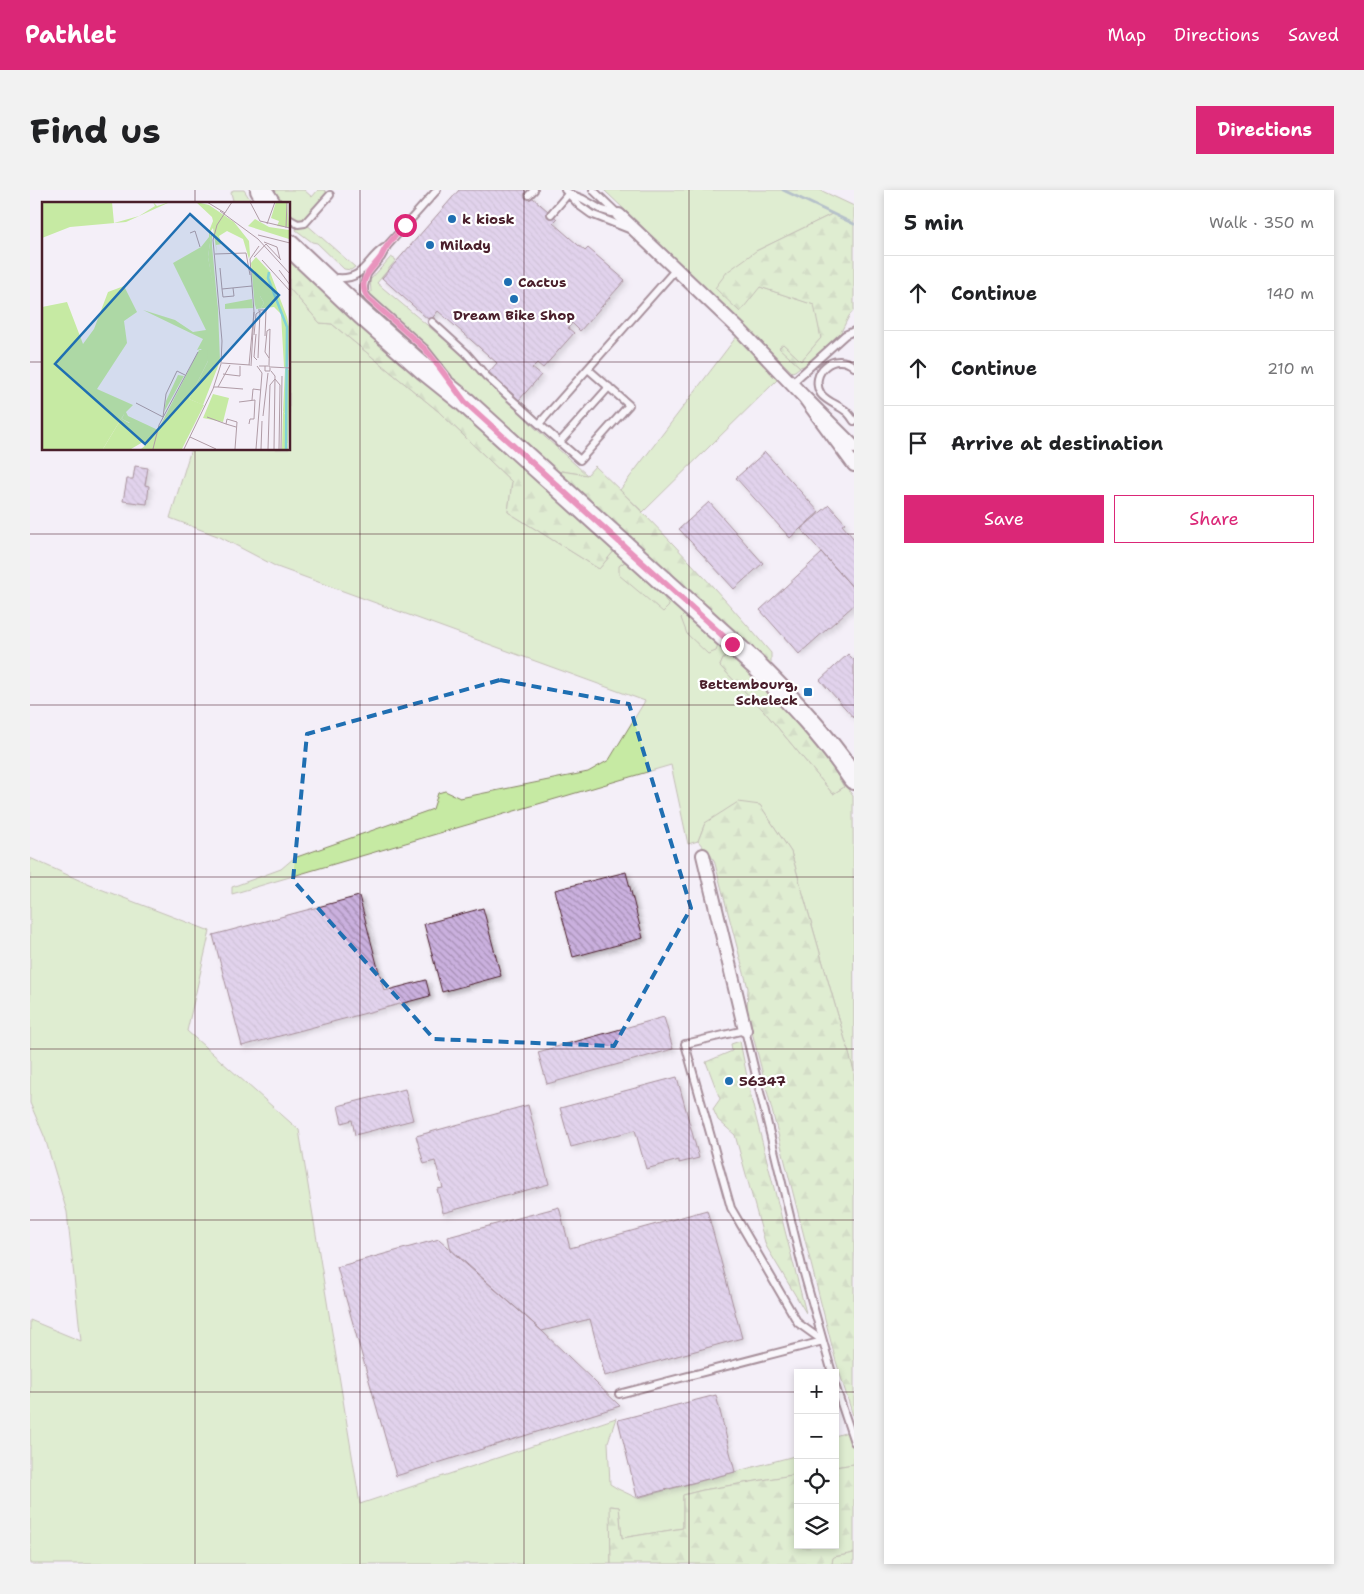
<!DOCTYPE html>
<meta charset="utf-8">
<style>
:root{--surface:#fff;--page:#f2f2f2;--text:#202124;--muted:#757577;--line:#e0e0e0;--accent:#db2777}
body{margin:0;font-family:"Shantell Sans",sans-serif;background:var(--page);color:var(--text)}
.controls{position:absolute;right:15px;bottom:15px;display:grid;overflow:hidden;border-radius:0px;box-shadow:0 2px 8px #0003}
.controls button{width:45px;height:45px;display:grid;place-items:center;padding:0;border:0;border-bottom:1px solid var(--line);background:var(--surface);color:var(--text);font:25px sans-serif}
.stop{position:absolute;width:15px;height:15px;margin:-11px;border:4px solid #db2777;border-radius:50%;background:#fff}
.stop.end{background:#db2777;border-color:#fff;box-shadow:0 1px 5px #0008}
.list{margin:0;padding:0;list-style:none}
h2{display:flex;justify-content:space-between;align-items:center;height:65px;margin:0;padding:0 20px;font-size:21px}
h2 small{font-size:16px;font-weight:400;color:var(--muted)}
.list li{display:grid;grid-template-columns:32px 1fr auto;gap:15px;align-items:center;box-sizing:border-box;height:75px;padding:0 20px;border-top:1px solid var(--line)}
.list b{display:block;font-size:19px;white-space:nowrap}
.list em{font-size:16px;font-style:normal;color:var(--muted)}
.actions{display:flex;gap:10px;padding:15px 20px}
.actions a{flex:1;padding:11px 0;border:1px solid var(--accent);border-radius:0px;text-align:center;font-size:18px;color:var(--accent)}
.actions .main{background:var(--accent);color:#fff}
.icon{flex:none;width:28px;height:28px;fill:none;stroke:currentColor;stroke-width:2;stroke-linecap:round;stroke-linejoin:round}
.map{position:relative;flex:none;width:824px;height:1374px;overflow:hidden;border-radius:0px}
header{display:flex;align-items:center;gap:30px;box-sizing:border-box;height:70px;padding:0 25px;background:var(--accent);color:#fff}
header strong{font-size:24px}
nav{display:flex;gap:28px;margin-inline-start:auto;font-size:18px}
.intro{display:flex;align-items:center;justify-content:space-between;box-sizing:border-box;height:120px;padding:0 30px}
h1{margin:0;font-size:35px}
.button{padding:12px 22px;border-radius:0px;background:var(--accent);color:#fff;font-size:18px;font-weight:700}
main{display:flex;gap:30px;padding:0 30px}
aside{flex:1;background:var(--surface);border-radius:0px;box-shadow:0 2px 8px #0003}
.map>svg:first-child{display:block}
</style>
<header>
<strong>Pathlet</strong>
<nav><a>Map</a><a>Directions</a><a>Saved</a></nav>
</header>
<div class="intro"><h1>Find us</h1><a class="button">Directions</a></div>
<main>
<div class="map">
<svg width="824" height="1374" viewBox="0 0 824 1374">
<defs>
<pattern id="forest-firs" width="22" height="20" patternUnits="userSpaceOnUse" patternTransform="scale(1.25)"><rect width="22" height="20" fill="#c6eaa3"/><path d="M5 1l3.5 6h-7zM16 11l3.5 6h-7z" fill="#acc88c"/></pattern>
<pattern id="building-back-hatch" width="6" height="6" patternUnits="userSpaceOnUse" patternTransform="scale(1.25)"><rect width="6" height="6" fill="#cab0de"/><path d="M-1 5l2 2M0 0l6 6M5-1l2 2" fill="none" stroke="#a68fb4"/></pattern>
<filter id="shadow"><feDropShadow dx="3" dy="3" stdDeviation="2.5" flood-color="#0004"/></filter>
</defs>
<rect width="100%" height="100%" fill="#f4eff8"/>
<filter id="ink" filterUnits="userSpaceOnUse"><feTurbulence type="fractalNoise" baseFrequency=".02" numOctaves="2"/><feDisplacementMap in="SourceGraphic" scale="10" xChannelSelector="R" yChannelSelector="G"/><feConvolveMatrix kernelMatrix="1 2 1 2 8 2 1 2 1" color-interpolation-filters="sRGB"/></filter>
<g filter="url(#ink)">
<path fill="#c6eaa3" stroke="#888467" d="M 203,0 L 214,0 L 223,14 L 216,14 L 213,10 L 204,14 L 201,3 Z
M 238,0 L 274,0 L 282,7 L 288,0 L 294,0 L 300,5 L 275,33 L 325,77 L 321,80 L 314,79 L 287,53 L 282,52 L 266,40 L 268,34 L 259,29 L 259,14 L 247,14 Z
M 574,0 L 790,0 L 824,16 L 824,34 L 802,24 L 726,61 L 730,97 L 785,115 L 791,148 L 771,171 L 753,154 L 749,157 L 770,177 L 765,181 L 762,182 L 716,136 Z
M 361,67 L 366,70 L 347,93 L 434,166 L 453,189 L 486,217 L 505,238 L 557,285 L 531,281 L 527,285 L 421,188 L 407,167 L 397,157 L 340,106 L 339,103 L 341,102 L 340,90 Z
M 259,98 L 290,133 L 302,134 L 408,221 L 482,292 L 478,322 L 569,379 L 584,361 L 596,371 L 589,376 L 630,401 L 689,453 L 700,465 L 693,469 L 690,476 L 734,521 L 803,604 L 814,597 L 804,580 L 823,606 L 824,881 L 761,662 L 730,615 L 675,633 L 668,651 L 658,654 L 641,575 L 202,704 L 202,697 L 251,679 L 264,668 L 403,619 L 408,603 L 415,601 L 430,608 L 558,582 L 579,570 L 615,511 L 247,377 L 190,347 L 140,328 L 161,259 L 259,259 Z
M 707,146 L 748,189 L 613,322 L 590,300 Z
M 0,668 L 60,695 L 180,741 L 157,841 L 269,940 L 330,1314 L 586,1228 L 578,1252 L 580,1294 L 588,1299 L 607,1308 L 768,1265 L 768,1284 L 673,1300 L 653,1305 L 653,1338 L 592,1348 L 589,1317 L 581,1316 L 581,1374 L 0,1374 L 0,1130 L 51,1151 L 37,1022 L 15,948 L 0,913 Z
M 824,1240 L 824,1274 L 805,1277 L 805,1246 Z
M 824,1363 L 824,1374 L 802,1374 L 803,1367 Z"/>
<path fill="url(#forest-firs)" stroke="#888467" d="M 802,24 L 824,34 L 824,120 L 819,126 L 810,144 L 774,176 L 770,177 L 749,158 L 753,154 L 771,171 L 791,148 L 784,115 L 730,97 L 710,122 L 685,98 L 697,82 L 726,61 Z
M 259,68 L 369,173 L 388,184 L 584,361 L 569,379 L 478,322 L 482,292 L 408,221 L 302,134 L 290,133 L 259,98 Z
M 565,276 C 627,335 686,398 741,463 L 741,474 L 527,285 L 531,281 L 557,285 Z
M 596,371 L 630,401 L 639,416 L 633,422 L 589,385 L 589,376 Z
M 654,425 L 673,438 L 689,453 L 686,461 L 678,464 L 657,444 L 651,428 Z
M 700,465 C 741,505 786,547 814,597 L 803,604 L 734,521 L 690,476 L 693,469 Z
M 708,612 L 730,615 L 761,662 L 824,881 L 824,1229 L 805,1168 L 717,822 L 718,798 L 684,670 L 668,651 L 675,633 Z
M 710,851 L 722,912 L 776,1123 L 736,1056 L 705,945 L 688,930 L 683,919 L 690,909 L 676,872 L 702,861 L 701,854 Z
M 824,1274 L 824,1363 L 803,1367 L 802,1374 L 581,1374 L 580,1316 L 589,1317 L 592,1348 L 653,1338 L 653,1305 L 673,1300 L 768,1284 L 768,1355 L 805,1355 L 805,1277 Z"/>
<g fill="none" stroke-linecap="round" stroke-linejoin="round">
<path stroke="#6b8a92" stroke-width="3" d="M 753,0 L 824,34"/>
</g>
<path fill="url(#building-back-hatch)" stroke="#4a1f2b" filter="url(#shadow)" d="M 429,0 L 494,0 L 527,29 L 523,33 L 555,61 L 558,58 L 595,90 L 550,141 L 542,133 L 538,138 L 544,143 L 513,178 L 507,173 L 502,178 L 511,185 L 489,210 L 458,183 L 467,173 L 408,121 L 400,131 L 352,88 Z
M 735,262 L 789,322 L 760,348 L 706,288 Z
M 105,276 L 118,278 L 115,295 L 119,296 L 117,314 L 93,311 L 97,289 L 103,289 Z
M 679,312 L 733,373 L 704,399 L 649,339 Z
M 799,315 L 815,333 L 812,335 L 824,349 L 824,399 L 771,339 Z
M 792,363 L 824,399 L 824,415 L 769,464 L 730,420 Z
M 818,464 L 824,470 L 824,528 L 790,490 Z
M 596,682 L 613,748 L 543,767 L 525,700 Z
M 329,706 L 354,801 L 396,790 L 400,806 L 212,856 L 183,745 Z
M 453,718 L 471,786 L 412,802 L 394,734 Z
M 634,827 L 643,859 L 517,894 L 508,862 Z
M 647,887 L 669,968 L 649,973 L 649,970 L 616,979 L 605,940 L 541,957 L 530,918 Z
M 375,899 L 383,930 L 325,945 L 322,930 L 312,933 L 308,916 Z
M 498,915 L 519,994 L 413,1023 L 407,999 L 413,998 L 405,971 L 394,974 L 386,946 Z
M 529,1017 L 540,1058 L 677,1020 L 712,1148 L 575,1186 L 560,1129 L 512,1141 L 421,1061 L 418,1047 Z
M 409,1049 L 512,1141 L 590,1216 L 366,1286 L 307,1077 Z
M 686,1205 L 705,1282 L 607,1307 L 588,1230 Z"/>
<g fill="none" stroke-linecap="round" stroke-linejoin="round">
<g stroke="#4a1f2b" stroke-width="10">
<path id="service" d="M 407,0 L 357,56 L 351,67 L 337,84 L 334,96 L 334,103 L 338,108 L 395,159 L 418,188
M 535,0 L 550,16 L 561,24 L 599,39
M 563,0 L 588,24
M 540,4 L 553,9 L 572,20 L 589,25
M 499,5 L 504,0
M 521,24 L 539,3
M 259,29 L 268,34 L 275,33 L 300,5
M 308,88 C 334,90 336,70 354,58
M 402,132 L 436,163 L 456,186 L 509,234
M 824,177 C 805,160 778,183 791,204 C 797,212 809,215 817,222 C 819,224 822,228 824,231
M 558,179 L 599,215 L 550,270 L 509,234 L 646,79
M 762,193 L 815,145 L 824,141
M 529,253 L 579,197
M 805,1195 L 824,1252
M 589,1204 L 793,1151 L 768,1133 L 701,1018 L 655,854 L 715,840 L 773,1080 L 802,1183"/>
</g>
<g stroke="#4a1f2b" stroke-width="16">
<path id="minor" d="M 589,25 L 711,141 L 774,207
M 824,257 L 774,207 L 824,275
M 673,665 L 715,840"/>
</g>
<g stroke="#4a1f2b" stroke-width="24">
<path id="primary" d="M 231,0 L 240,14
M 259,55 L 333,125 L 395,180 L 435,212 L 725,474 C 761,510 796,547 824,589"/>
</g>
<use href="#service" stroke="#fff" stroke-width="6"/>
<use href="#minor" stroke="#fff" stroke-width="12"/>
<use href="#primary" stroke="#fff" stroke-width="20"/>
</g>
</g>
<g fill="none" stroke-linecap="round" stroke-linejoin="round" filter="url(#ink)">
<path stroke="#db2777" stroke-width="6" d="M 375,35 C 369,42 362,49 357,56 C 354,60 353,63 351,67 C 341,81 326,90 338,108 L 395,159 L 404,170 L 435,212 L 702,454"/>
</g>
<path d="M0 0H824V1374H0ZM 470,490 L 599,514 L 661,718 L 584,856 L 404,849 L 263,690 L 277,544 Z" fill="#f4eff8" fill-opacity=".55" fill-rule="evenodd"/>
<path fill="none" stroke="#1f6fb2" stroke-width="4" stroke-dasharray="10 6" stroke-linejoin="round" d="M 470,490 L 599,514 L 661,718 L 584,856 L 404,849 L 263,690 L 277,544 Z"/>
<path fill="none" stroke="#4a1f2b" stroke-width="1" stroke-opacity="0.55" d="M 165,0 L 165,14M 330,0 L 330,1374M 494,0 L 494,1374M 659,0 L 659,1374M 0,172 L 14,172M 259,172 L 824,172M 165,259 L 165,1374M 0,344 L 824,344M 0,515 L 824,515M 0,687 L 824,687M 0,859 L 824,859M 0,1030 L 824,1030M 0,1202 L 768,1202M 805,1202 L 824,1202"/>
<g fill="#1f6fb2" stroke="#fff" stroke-width="2">
<circle cx="422" cy="29" r="5"/>
<circle cx="400" cy="55" r="5"/>
<circle cx="478" cy="92" r="5"/>
<circle cx="484" cy="109" r="5"/>
<rect x="773" y="497" width="10" height="10" rx="2.5"/>
<circle cx="699" cy="891" r="5"/>
</g>
<g text-anchor="middle" stroke-width="4.5" stroke-linejoin="round" paint-order="stroke">
<g font-size="14" font-weight="bold" fill="#4a1f2b" stroke="#fff" text-anchor="start">
<text x="432" y="34">k kiosk</text>
<text x="410" y="60">Milady</text>
<text x="488" y="97">Cactus</text>
<text x="484" y="130" text-anchor="middle">Dream Bike Shop</text>
<text x="768" y="499" text-anchor="end">Bettembourg,<tspan x="768" dy="16">Scheleck</tspan></text>
<text x="709" y="896">56347</text>
</g>
</g>
<g transform="translate(12 12)">
<rect width="248" height="248" fill="#f4eff8"/>
<path d="M 0,0 L 70,0 L 72,21 L 97,14 L 113,4 L 111,0 L 115,4 L 128,0 L 84,20 L 28,25 L 0,36 ZM 154,0 L 167,3 L 192,20 L 207,39 L 208,53 L 207,57 L 201,37 L 185,29 L 177,34 L 180,42 L 174,43 L 175,52 L 171,26 L 168,30 L 168,34 L 170,32 L 170,53 L 169,34 L 166,55 L 176,108 L 178,159 L 161,203 L 147,197 L 166,159 L 159,147 L 155,148 L 161,137 L 101,108 L 133,118 L 151,130 L 164,128 L 131,61 L 159,45 L 167,35 L 167,29 L 171,19 L 170,15 ZM 234,0 L 245,0 L 247,25 L 235,24 L 237,19 L 229,16 ZM 213,17 L 227,25 L 247,28 L 247,37 L 206,24 ZM 214,55 L 228,70 L 245,115 L 248,129 L 246,165 L 245,125 L 233,93 L 218,94 L 222,101 L 219,106 L 215,106 L 214,103 L 213,106 L 209,61 ZM 82,84 L 95,110 L 82,119 L 85,141 L 55,187 L 91,203 L 84,210 L 86,214 L 116,228 L 114,233 L 80,217 L 82,212 L 61,247 L 0,247 L 0,105 L 25,100 L 41,142 L 52,127 L 66,90 ZM 210,97 L 211,106 L 183,107 L 183,102 ZM 171,192 L 187,196 L 181,220 L 161,216 ZM 241,209 L 244,214 L 246,247 L 240,247 Z" fill="#c6eaa3"/>
<path d="M 169,33 L 176,108 L 173,109 L 168,94 L 172,91 L 166,55 ZM 213,90 L 233,93 L 238,104 L 245,125 L 245,165 L 242,165 L 239,112 L 232,105 L 214,107 L 214,103 L 219,106 L 222,101 L 218,94 L 213,95 ZM 157,148 L 165,148 L 166,159 L 147,197 L 162,203 L 140,247 L 99,247 L 105,242 L 101,240 L 89,247 L 61,247 L 82,212 L 80,217 L 87,221 L 91,218 L 114,232 ZM 243,167 L 248,168 L 246,241 L 244,241 L 244,214 L 241,209 ZM 136,173 L 142,174 L 122,210 L 124,199 Z" fill="#c6eaa3"/>
<path fill="none" stroke="#81d2d7" stroke-width="2.5" d="M 227,70 L 226,76 L 245,125 L 244,247"/>
<path fill="none" stroke="#b09ca6" stroke-width="1" d="M 165,0 L 183,11M 208,0 L 218,19 L 248,26M 178,9 L 216,37 L 248,72M 225,22 L 233,0M 244,26 L 245,0M 148,31 L 153,29 L 158,45M 216,33 L 248,41M 222,40 L 235,45 L 238,57M 173,52 L 204,51 L 208,73M 212,55 L 224,42 L 239,58M 220,58 L 248,89M 178,66 L 180,87M 237,68 L 248,83M 191,86 L 192,94 L 181,95 L 180,87 L 210,84M 216,108 L 224,108 L 223,134M 212,110 L 208,57 L 217,44M 214,132 L 212,155 L 215,158M 212,133 L 214,112 L 218,109 L 216,156M 227,156 L 223,150 L 225,129 L 228,127 L 227,163M 180,161 L 208,163M 207,163 L 212,110 L 209,164M 217,164 L 228,164 L 228,169 L 223,169 L 223,164M 229,165 L 248,166M 229,169 L 233,174 L 232,247M 181,172 L 198,174 L 198,164M 172,185 L 176,185 L 188,163M 176,185 L 201,187M 210,198 L 211,187 L 219,188M 197,200 L 213,198 L 212,217 L 208,217 L 207,222M 94,201 L 121,215 L 124,192 L 135,169 L 143,173M 221,214 L 226,171M 165,215 L 184,222M 148,235 L 174,247M 111,247 L 117,223 L 156,150M 142,247 L 171,187 L 179,162 L 180,139 L 171,38 L 175,23 L 190,0M 193,247 L 195,220 L 185,217 L 184,222 L 194,225M 214,247 L 220,171 L 215,164M 219,247 L 220,219M 226,247 L 228,183 L 233,177 L 238,183 L 237,247M 239,247 L 240,174"/>
<path fill="#1f6fb2" fill-opacity="0.15" stroke="#1f6fb2" stroke-width="2.5" d="M 148,12 L 237,93 L 103,242 L 13,162 Z"/>
<rect width="248" height="248" fill="none" stroke="#4a1f2b" stroke-width="2.5"/>
</g>
</svg>
<div class="controls">
<button>+</button>
<button>−</button>
<button><svg class="icon" aria-label="locate" viewBox="0 0 24 24"><circle cx="12" cy="12" r="6"/><path d="M12 2v4M12 18v4M2 12h4M18 12h4"/></svg></button>
<button><svg class="icon" aria-label="layers" viewBox="0 0 24 24"><path d="M12 4l9 5-9 5-9-5zM3 14l9 5 9-5"/></svg></button>
</div>
<div class="stop" style="left:375px;top:35px"></div>
<div class="stop end" style="left:702px;top:454px"></div>
</div>
<aside>
<h2>5 min<small>Walk · 350 m</small></h2>
<ul class="list">
<li><svg class="icon" aria-label="ahead" viewBox="0 0 24 24"><path d="M12 20V5M6 11l6-6 6 6"/></svg><div><b>Continue</b></div><em>140 m</em></li>
<li><svg class="icon" aria-label="ahead" viewBox="0 0 24 24"><path d="M12 20V5M6 11l6-6 6 6"/></svg><div><b>Continue</b></div><em>210 m</em></li>
<li><svg class="icon" aria-label="arrive" viewBox="0 0 24 24"><path d="M6 21V4h12l-3 4 3 4H6"/></svg><div><b>Arrive at destination</b></div></li>
</ul>
<div class="actions"><a class="main">Save</a><a>Share</a></div>
</aside>
</main>
